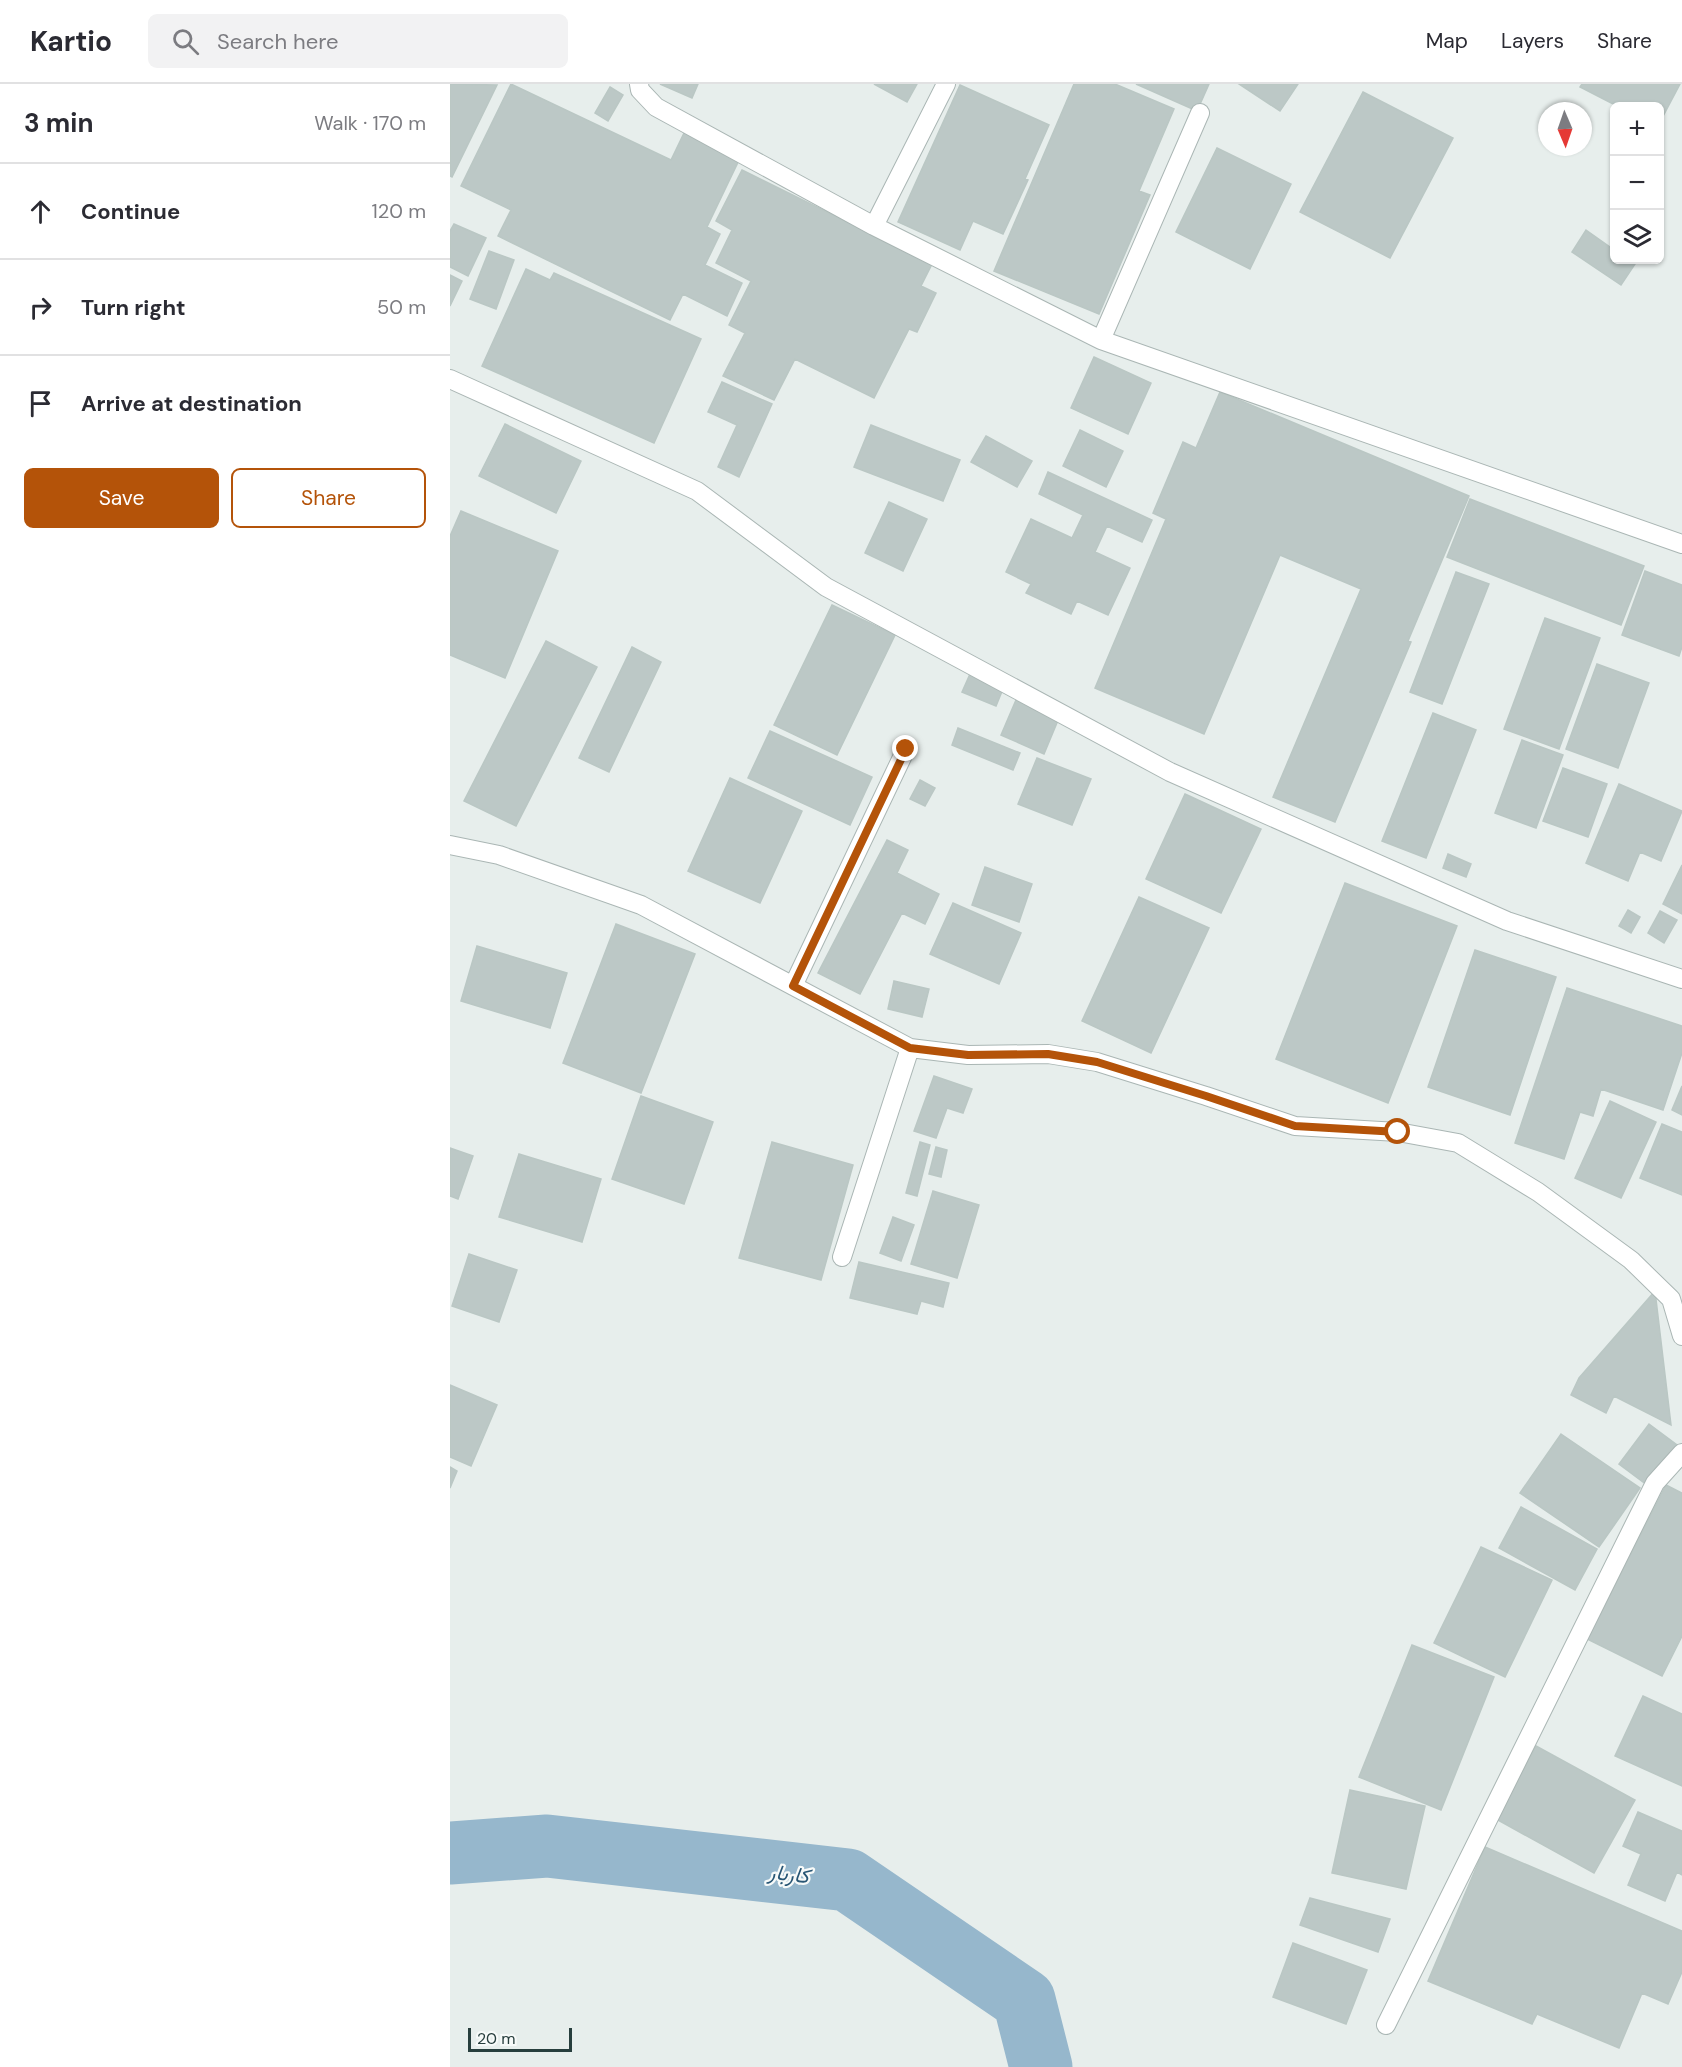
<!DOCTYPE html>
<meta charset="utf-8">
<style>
:root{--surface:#fff;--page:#f2f2f3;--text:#2b2b33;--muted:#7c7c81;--line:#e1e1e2;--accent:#b45309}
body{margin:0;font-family:"DM Sans",Vazirmatn,sans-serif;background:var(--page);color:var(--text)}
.controls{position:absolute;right:18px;top:18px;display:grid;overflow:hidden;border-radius:9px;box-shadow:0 2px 4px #0004}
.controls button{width:54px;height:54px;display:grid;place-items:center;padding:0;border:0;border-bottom:2px solid var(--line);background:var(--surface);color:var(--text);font:30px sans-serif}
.compass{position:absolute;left:1088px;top:18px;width:54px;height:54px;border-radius:50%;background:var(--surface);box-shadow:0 2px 4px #0004;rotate:178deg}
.scale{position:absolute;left:18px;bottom:15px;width:104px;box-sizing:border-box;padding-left:6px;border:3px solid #273e3d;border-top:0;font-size:16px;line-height:21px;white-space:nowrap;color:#273e3d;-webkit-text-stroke:4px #f7faf9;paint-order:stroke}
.stop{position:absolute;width:18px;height:18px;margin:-14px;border:4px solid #b45309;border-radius:50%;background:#fff}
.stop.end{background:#b45309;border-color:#fff;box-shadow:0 2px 6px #0008}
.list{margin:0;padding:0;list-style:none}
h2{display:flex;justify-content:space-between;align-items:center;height:78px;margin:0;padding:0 24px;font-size:26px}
h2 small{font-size:20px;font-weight:400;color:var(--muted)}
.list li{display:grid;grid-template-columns:39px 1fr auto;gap:18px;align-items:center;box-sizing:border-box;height:96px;padding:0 24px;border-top:2px solid var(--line)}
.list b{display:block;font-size:22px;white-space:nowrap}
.list em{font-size:20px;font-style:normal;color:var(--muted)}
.actions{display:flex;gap:12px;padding:18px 24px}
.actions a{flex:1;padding:14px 0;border:2px solid var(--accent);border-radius:9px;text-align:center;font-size:21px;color:var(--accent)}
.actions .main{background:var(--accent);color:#fff}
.icon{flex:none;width:33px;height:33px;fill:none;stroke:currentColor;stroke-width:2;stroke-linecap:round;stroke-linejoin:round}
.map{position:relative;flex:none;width:1232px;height:1983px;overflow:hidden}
header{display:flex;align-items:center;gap:36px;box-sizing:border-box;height:84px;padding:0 30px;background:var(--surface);border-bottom:2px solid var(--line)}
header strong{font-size:28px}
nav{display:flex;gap:33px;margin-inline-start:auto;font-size:21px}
.search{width:420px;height:54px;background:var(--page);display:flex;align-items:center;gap:15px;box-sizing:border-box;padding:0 21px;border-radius:9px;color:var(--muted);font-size:22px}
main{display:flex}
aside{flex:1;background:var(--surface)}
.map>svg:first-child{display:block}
</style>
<header>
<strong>Kartio</strong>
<div class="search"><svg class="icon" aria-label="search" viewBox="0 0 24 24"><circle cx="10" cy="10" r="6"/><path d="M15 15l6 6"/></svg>Search here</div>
<nav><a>Map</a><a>Layers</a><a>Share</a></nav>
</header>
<main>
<aside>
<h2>3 min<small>Walk · 170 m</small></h2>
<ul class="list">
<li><svg class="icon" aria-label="ahead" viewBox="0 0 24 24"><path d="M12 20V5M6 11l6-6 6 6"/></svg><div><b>Continue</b></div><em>120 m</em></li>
<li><svg class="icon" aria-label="right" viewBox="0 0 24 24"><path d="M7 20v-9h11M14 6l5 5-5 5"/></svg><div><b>Turn right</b></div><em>50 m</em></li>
<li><svg class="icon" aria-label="arrive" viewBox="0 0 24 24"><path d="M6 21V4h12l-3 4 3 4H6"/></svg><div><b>Arrive at destination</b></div></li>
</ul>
<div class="actions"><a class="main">Save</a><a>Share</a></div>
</aside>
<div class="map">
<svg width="1232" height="1983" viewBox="0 0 1232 1983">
<rect width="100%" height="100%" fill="#e7eeec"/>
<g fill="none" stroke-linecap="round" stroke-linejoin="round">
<path stroke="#96b7cc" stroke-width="63" d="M 0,1769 L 97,1762 L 398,1796 L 574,1916 L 591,1983"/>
</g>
<path fill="#bcc8c6" stroke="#bac7c4" stroke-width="1.5" d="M 0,0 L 47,1 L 2,93 L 0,92 Z
M 61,0 L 221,76 L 235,47 L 290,74 L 257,143 L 270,150 L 255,181 L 292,199 L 277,232 L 233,210 L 220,236 L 48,152 L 61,126 L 11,102 Z
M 210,0 L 248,0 L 242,14 Z
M 424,0 L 467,0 L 457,18 Z
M 624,0 L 665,0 L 724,25 L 689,107 L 700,111 L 649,230 L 544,187 Z
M 686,0 L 759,0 L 747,27 Z
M 789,0 L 848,0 L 830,27 Z
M 1132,0 L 1230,0 L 1210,38 L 1210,22 L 1167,22 L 1130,3 Z
M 510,1 L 599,41 L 575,95 L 578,96 L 553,150 L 523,137 L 510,166 L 448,138 Z
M 160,3 L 173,11 L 158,37 L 145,29 Z
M 913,8 L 1003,54 L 940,174 L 850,128 Z
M 767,64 L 841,100 L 800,185 L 726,148 Z
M 292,86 L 482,180 L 471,202 L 486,209 L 467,248 L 459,245 L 424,314 L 345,275 L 324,316 L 273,292 L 295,249 L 279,241 L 301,197 L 266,179 L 282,146 L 266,137 Z
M 4,140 L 36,154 L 18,192 L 0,183 L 0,147 Z
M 1136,146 L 1164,166 L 1164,176 L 1178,176 L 1185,180 L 1171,201 L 1122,168 Z
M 39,167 L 64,176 L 46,225 L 20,215 Z
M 76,185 L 100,196 L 104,189 L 251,255 L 204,359 L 32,282 Z
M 0,191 L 12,197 L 0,222 Z
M 644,273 L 701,299 L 678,350 L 621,324 Z
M 272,298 L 322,320 L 289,393 L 268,383 L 287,341 L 258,328 Z
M 770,308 L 1019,412 L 958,557 L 961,558 L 885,738 L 823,713 L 911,505 L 830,471 L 754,650 L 645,604 L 716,435 L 703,429 L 733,358 L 746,364 Z
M 55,340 L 131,377 L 106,429 L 29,392 Z
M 421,341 L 510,376 L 493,417 L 404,383 Z
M 630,346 L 673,367 L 656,403 L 613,382 Z
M 536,352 L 582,377 L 567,403 L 521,378 Z
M 598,388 L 702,436 L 692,458 L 657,442 L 645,468 L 680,484 L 658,531 L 627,517 L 621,530 L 576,509 L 581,500 L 556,488 L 581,435 L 622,454 L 633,431 L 589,410 Z
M 1020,415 L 1194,482 L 1171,541 L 997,473 Z
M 439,418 L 477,435 L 453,487 L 415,469 Z
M 11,427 L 108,467 L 55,594 L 0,571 L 0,452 Z
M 1195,487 L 1232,501 L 1232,563 L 1229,572 L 1172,551 Z
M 1006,488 L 1039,500 L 992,620 L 960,608 Z
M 382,521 L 445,551 L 387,671 L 324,641 Z
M 1095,534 L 1150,554 L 1109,665 L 1054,645 Z
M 96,557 L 147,583 L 66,742 L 14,717 Z
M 182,563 L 211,578 L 159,688 L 129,674 Z
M 1147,580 L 1199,599 L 1168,684 L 1116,665 Z
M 520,590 L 553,605 L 546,622 L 512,608 Z
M 566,616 L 609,634 L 594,670 L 551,651 Z
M 983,629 L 1026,646 L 976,774 L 932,757 Z
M 508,644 L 570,669 L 563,686 L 502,661 Z
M 320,647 L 422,693 L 400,741 L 298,694 Z
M 1072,656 L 1113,671 L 1086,744 L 1045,729 Z
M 587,674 L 641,695 L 622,741 L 568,720 Z
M 1113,684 L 1157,700 L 1138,753 L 1093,737 Z
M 280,694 L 352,727 L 310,819 L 238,787 Z
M 470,696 L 485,704 L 475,722 L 460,715 Z
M 1169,700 L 1232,727 L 1211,777 L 1190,768 L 1178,797 L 1136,779 Z
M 735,710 L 811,745 L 771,829 L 696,795 Z
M 437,756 L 458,766 L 447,789 L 489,810 L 475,840 L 452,829 L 410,910 L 368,889 Z
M 998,770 L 1021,780 L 1016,793 L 993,784 Z
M 1232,781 L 1232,830 L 1213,820 Z
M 535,783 L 582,800 L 569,838 L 522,821 Z
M 895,799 L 1007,842 L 938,1019 L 826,975 Z
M 689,813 L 759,844 L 701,969 L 632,937 Z
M 503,819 L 571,849 L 549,900 L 480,870 Z
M 1178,826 L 1190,833 L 1181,849 L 1169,842 Z
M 1210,827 L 1227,836 L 1214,859 L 1198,849 Z
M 166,840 L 245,870 L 191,1009 L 113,979 Z
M 27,862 L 117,889 L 100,944 L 11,917 Z
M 1025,866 L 1106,893 L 1060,1031 L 978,1003 Z
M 444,897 L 479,905 L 472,933 L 438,925 Z
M 1117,904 L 1232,942 L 1232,969 L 1213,1026 L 1151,1005 L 1143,1032 L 1130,1028 L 1114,1075 L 1065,1059 Z
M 484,992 L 522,1005 L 513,1029 L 497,1024 L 486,1054 L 464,1047 Z
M 1232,1002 L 1232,1031 L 1222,1026 Z
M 191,1012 L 263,1038 L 234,1120 L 162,1095 Z
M 1160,1017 L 1206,1038 L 1171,1114 L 1125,1094 Z
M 1212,1040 L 1232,1048 L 1232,1111 L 1190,1094 Z
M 322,1058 L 403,1081 L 371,1196 L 289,1174 Z
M 470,1058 L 480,1061 L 467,1112 L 456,1109 Z
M 486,1063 L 497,1066 L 491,1093 L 479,1090 Z
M 0,1064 L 23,1072 L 8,1115 L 0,1112 Z
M 69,1070 L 151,1095 L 132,1158 L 49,1133 Z
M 483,1107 L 529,1121 L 507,1194 L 461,1180 Z
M 443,1133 L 464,1141 L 451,1177 L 430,1169 Z
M 19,1170 L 67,1186 L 49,1238 L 2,1222 Z
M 409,1178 L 499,1199 L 493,1223 L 471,1217 L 467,1230 L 400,1214 Z
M 1205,1207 L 1221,1341 L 1164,1312 L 1156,1329 L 1121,1311 L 1129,1294 Z
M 0,1301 L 47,1321 L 21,1382 L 0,1373 Z
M 1199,1340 L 1227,1361 L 1197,1401 L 1169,1380 Z
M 1111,1350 L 1190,1404 L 1149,1463 L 1070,1409 Z
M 0,1383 L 7,1387 L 0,1404 Z
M 1216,1401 L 1232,1409 L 1232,1552 L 1212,1592 L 1137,1555 Z
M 1071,1423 L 1147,1465 L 1125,1506 L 1049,1464 Z
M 1031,1463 L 1102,1496 L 1055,1593 L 984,1559 Z
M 962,1561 L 1044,1593 L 991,1726 L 909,1693 Z
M 1193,1612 L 1232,1630 L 1232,1702 L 1165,1672 Z
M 1086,1662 L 1185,1716 L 1144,1789 L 1046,1735 Z
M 900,1706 L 975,1722 L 956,1805 L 882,1789 Z
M 1188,1728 L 1232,1747 L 1232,1791 L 1227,1788 L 1215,1817 L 1178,1801 L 1191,1770 L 1173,1762 Z
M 1035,1763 L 1232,1847 L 1232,1888 L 1218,1920 L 1192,1909 L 1169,1964 L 1087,1930 L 1082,1940 L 978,1897 Z
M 860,1814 L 940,1835 L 928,1868 L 850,1841 Z
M 843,1859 L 917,1886 L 896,1940 L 823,1913 Z"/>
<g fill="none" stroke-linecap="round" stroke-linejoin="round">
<g stroke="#aab6b4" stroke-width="20">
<path id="minor" d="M 189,0 L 190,6 L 206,23 L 424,142 L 651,256 L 1232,460
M 424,142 L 496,0
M 651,256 L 750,29
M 0,295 L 247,407 L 376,503 L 720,688 L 1057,837 L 1232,895
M 0,761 L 49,771 L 191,821 L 460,964 L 518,971 L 598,970 L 647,978 L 756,1012 L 845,1042 L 948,1048 L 1008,1059 L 1088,1108 L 1181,1176 L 1221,1215 L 1232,1252
M 343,902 L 456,665
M 392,1173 L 460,964
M 936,1941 L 1205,1399 L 1232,1369"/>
</g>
<use href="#minor" stroke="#fff" stroke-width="18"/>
</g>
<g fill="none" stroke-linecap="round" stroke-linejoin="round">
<path stroke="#b45309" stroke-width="8" d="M 456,665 L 343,902 L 460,964 L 518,971 L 598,970 L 647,978 L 756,1012 L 845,1042 L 948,1048"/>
</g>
<g text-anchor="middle" stroke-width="4.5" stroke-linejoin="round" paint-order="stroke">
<g font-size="21" font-style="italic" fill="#275574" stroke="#f7faf9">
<text transform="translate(339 1790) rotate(7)" y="7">کاربار</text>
</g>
</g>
</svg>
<div class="controls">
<button>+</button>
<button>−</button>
<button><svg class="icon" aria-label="layers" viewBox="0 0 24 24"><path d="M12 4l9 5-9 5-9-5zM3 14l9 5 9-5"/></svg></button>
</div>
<svg class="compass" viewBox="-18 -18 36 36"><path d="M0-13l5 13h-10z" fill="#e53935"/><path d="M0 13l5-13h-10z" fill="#7c7c81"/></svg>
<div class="scale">20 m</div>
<div class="stop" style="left:948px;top:1048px"></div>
<div class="stop end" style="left:456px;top:665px"></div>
</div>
</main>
